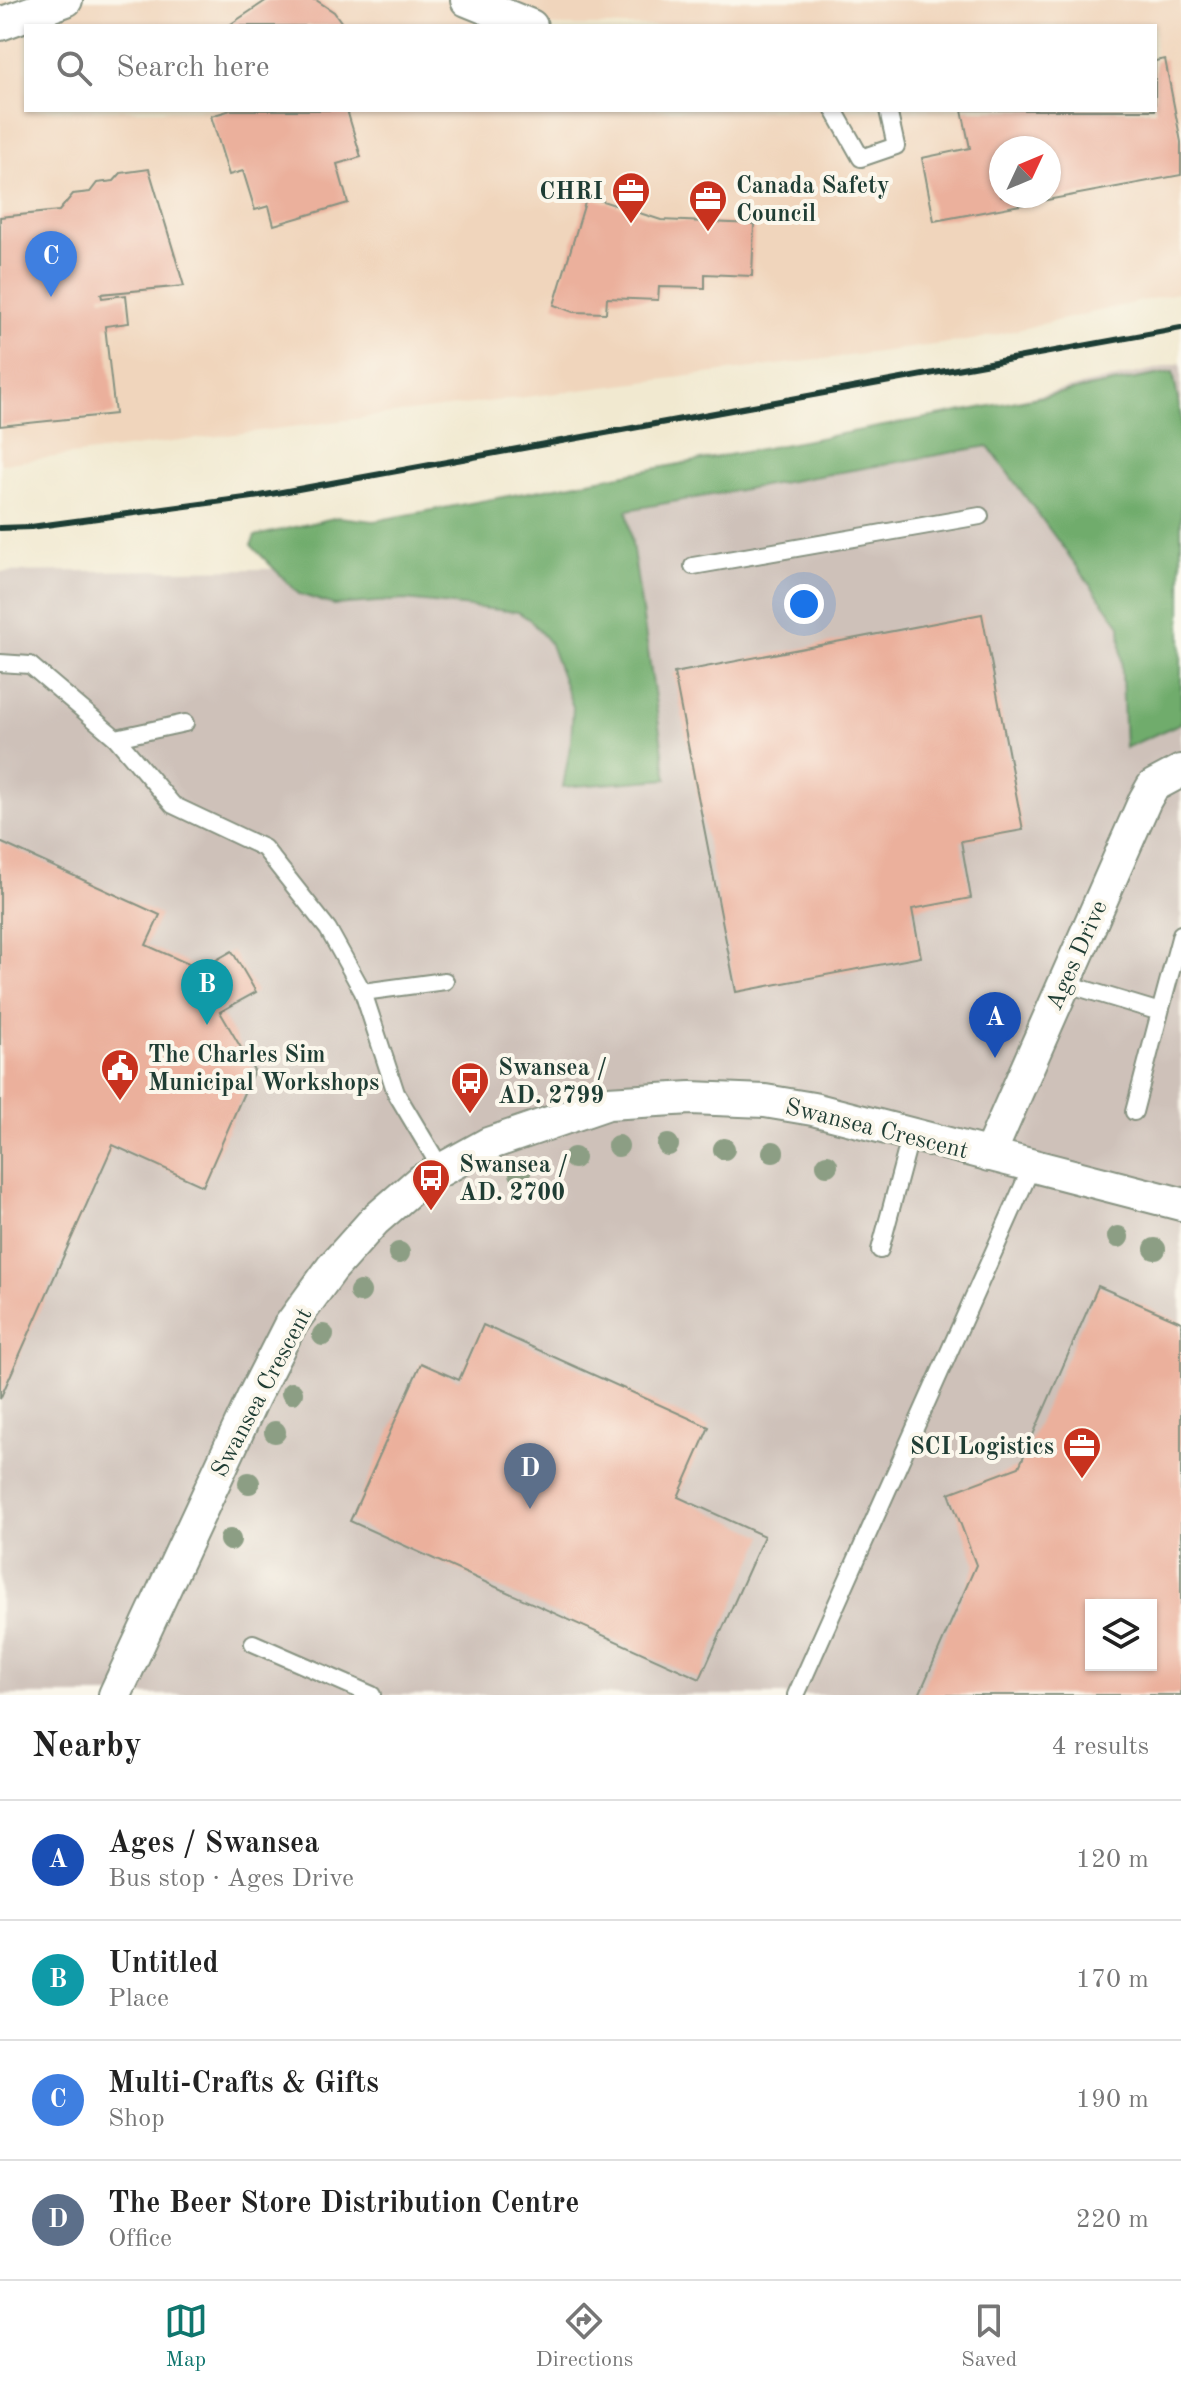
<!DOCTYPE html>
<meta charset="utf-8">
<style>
:root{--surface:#fff;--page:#f2f2f2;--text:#222;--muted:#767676;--line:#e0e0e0;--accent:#0f766e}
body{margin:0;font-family:"Old Standard TT",serif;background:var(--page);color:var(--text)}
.controls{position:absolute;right:24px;bottom:24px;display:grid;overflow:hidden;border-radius:0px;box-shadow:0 2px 6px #0004}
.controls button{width:72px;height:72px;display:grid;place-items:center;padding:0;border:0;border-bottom:2px solid var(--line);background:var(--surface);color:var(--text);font:40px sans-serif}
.compass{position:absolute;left:989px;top:136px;width:72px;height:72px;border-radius:50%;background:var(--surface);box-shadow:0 2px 6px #0004;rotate:46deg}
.you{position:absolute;left:804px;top:604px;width:28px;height:28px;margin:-20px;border:6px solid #fff;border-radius:50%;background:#1a73e8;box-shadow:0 0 0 12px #1a73e833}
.badge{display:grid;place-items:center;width:52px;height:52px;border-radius:50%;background:var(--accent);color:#fff;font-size:26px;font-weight:700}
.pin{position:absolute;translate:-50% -66px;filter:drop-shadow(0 2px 4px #0008)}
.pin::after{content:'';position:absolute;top:42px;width:28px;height:24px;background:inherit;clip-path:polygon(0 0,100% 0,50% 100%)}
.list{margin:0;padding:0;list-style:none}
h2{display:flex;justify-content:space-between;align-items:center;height:104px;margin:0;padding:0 32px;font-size:34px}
h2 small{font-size:26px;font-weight:400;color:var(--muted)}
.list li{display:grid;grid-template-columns:52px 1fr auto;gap:24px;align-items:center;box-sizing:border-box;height:120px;padding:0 32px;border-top:2px solid var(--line)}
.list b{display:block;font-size:30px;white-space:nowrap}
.list p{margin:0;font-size:26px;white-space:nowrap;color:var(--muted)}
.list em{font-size:26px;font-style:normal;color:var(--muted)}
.icon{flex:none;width:44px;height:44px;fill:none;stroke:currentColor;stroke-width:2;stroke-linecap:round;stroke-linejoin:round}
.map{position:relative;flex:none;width:1181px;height:1695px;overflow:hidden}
.search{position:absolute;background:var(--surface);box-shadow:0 2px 6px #0004;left:24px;right:24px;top:24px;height:88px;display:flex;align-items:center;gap:20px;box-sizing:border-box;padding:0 28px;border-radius:0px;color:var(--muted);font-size:30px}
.sheet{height:584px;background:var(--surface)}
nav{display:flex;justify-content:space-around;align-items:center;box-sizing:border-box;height:112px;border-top:2px solid var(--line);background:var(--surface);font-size:22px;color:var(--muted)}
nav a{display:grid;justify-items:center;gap:4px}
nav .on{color:var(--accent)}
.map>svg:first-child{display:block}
</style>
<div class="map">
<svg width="1181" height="1695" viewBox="0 0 1181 1695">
<rect width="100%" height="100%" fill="#fbf7ec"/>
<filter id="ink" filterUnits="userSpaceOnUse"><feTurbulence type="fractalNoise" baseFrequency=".0125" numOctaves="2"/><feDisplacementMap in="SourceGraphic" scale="16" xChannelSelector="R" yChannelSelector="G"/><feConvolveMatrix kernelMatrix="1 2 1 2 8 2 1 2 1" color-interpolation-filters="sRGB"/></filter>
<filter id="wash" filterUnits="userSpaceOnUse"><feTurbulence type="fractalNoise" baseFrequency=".006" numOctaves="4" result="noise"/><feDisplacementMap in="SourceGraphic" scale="32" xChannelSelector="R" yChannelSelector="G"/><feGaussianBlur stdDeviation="1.8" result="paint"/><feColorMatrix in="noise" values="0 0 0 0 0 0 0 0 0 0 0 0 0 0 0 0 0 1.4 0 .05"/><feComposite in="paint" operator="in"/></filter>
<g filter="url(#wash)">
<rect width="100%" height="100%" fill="#f1e9d0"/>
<path fill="#f0d5bc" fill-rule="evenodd" d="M 0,0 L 1181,0 L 1181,292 L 973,340 L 0,464 ZM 26,26 L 1155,26 L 1155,110 L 26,110 ZM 1001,148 L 1049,148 L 1049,196 L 1001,196 Z"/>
<path fill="#cec1b9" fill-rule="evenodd" d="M 1181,363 L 1181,1695 L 0,1695 L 0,572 L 509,566 L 597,494 ZM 1091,1605 L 1151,1605 L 1151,1665 L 1091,1665 Z"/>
<path fill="#70ac6c" stroke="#487450" stroke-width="2" d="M 1173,372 L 1181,417 L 1181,723 L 1125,748 L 1120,625 L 988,446 L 627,510 L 667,779 L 563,787 L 571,741 L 573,707 L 549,642 L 530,620 L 518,612 L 405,600 L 334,605 L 299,594 L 251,545 L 255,536 L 338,517 L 374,521 Z"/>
<g id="blocks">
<path fill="#ebb09c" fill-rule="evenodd" d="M 267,0 L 316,0 L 334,12 L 344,26 L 228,26 Z
M 1165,59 L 1181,142 L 1181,175 L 934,221 L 922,158 L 970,148 L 962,110 L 1155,110 L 1155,61 ZM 1001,148 L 1049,148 L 1049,196 L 1001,196 Z
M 231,110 L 347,110 L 361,157 L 337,164 L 348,203 L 274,225 L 269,206 L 255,210 L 243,171 L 229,175 L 211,116 Z
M 149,169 L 184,286 L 101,294 L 102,298 L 126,295 L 129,323 L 105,326 L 115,414 L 0,426 L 0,217 L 59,211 L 73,194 L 90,192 L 97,183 L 114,181 L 121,173 Z
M 587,196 L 661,220 L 754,224 L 752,276 L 705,274 L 705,288 L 659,287 L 658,300 L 607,298 L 606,313 L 573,312 L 554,305 Z
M 982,614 L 1023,830 L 961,841 L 971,898 L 912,909 L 921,957 L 736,992 L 674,673 Z
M 0,842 L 160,915 L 146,945 L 191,965 L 195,972 L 232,951 L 256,992 L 220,1012 L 254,1070 L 203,1186 L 113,1145 L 0,1399 Z
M 1098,1286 L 1181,1322 L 1181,1695 L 919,1695 L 976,1565 L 949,1493 L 1019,1467 ZM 1091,1605 L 1151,1605 L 1151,1665 L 1091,1665 Z
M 483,1325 L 709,1427 L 678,1497 L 764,1536 L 700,1679 L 350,1521 L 421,1363 L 459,1380 Z"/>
</g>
</g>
<g filter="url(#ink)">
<use href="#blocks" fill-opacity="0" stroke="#889382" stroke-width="2"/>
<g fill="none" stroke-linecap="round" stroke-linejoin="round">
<g stroke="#889382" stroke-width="20">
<path id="service" d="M 834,110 L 861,158 L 896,146 L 888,110
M 693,566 L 980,516
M 0,663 L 30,665 L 116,738
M 185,723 L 116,738 L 173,805 L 264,848 L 328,929 L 363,992 L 396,1093 L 442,1170
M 1064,983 L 1160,1012 L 1181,934
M 363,992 L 445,981
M 1134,1112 L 1160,1012
M 880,1250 L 911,1134
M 253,1643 L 372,1695
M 796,1695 L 1032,1166"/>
</g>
<g stroke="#889382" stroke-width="36">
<path id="minor" d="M 467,0 L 531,26
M 0,24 L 66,0
M 989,1155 L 1145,800 L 1153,786 L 1181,771
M 115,1695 L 253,1398 L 289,1327 L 332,1268 L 374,1221 L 419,1182 L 488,1144 L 608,1103 L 691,1098 L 765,1101 L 813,1109 L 1181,1204"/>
</g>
<use href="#service" stroke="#fff" stroke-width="16"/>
<use href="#minor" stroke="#fff" stroke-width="32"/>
<path stroke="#1f3d34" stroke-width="6" d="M 0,528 L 31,527 L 260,496 L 1181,328"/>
</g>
<g fill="#8c9e84">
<circle cx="668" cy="1145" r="11"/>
<circle cx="618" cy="1146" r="11"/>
<circle cx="724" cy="1149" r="11"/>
<circle cx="773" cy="1152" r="11"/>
<circle cx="574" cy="1158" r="11"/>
<circle cx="827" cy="1165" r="11"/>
<circle cx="520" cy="1173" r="11"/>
<circle cx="1118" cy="1237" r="11"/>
<circle cx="1155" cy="1249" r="11"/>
<circle cx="399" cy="1253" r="11"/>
<circle cx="360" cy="1292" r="11"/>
<circle cx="323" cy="1335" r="11"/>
<circle cx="292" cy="1393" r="11"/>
<circle cx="275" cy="1432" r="11"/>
<circle cx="249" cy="1483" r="11"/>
<circle cx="230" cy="1540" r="11"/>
</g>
</g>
<defs>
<g id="office-pin" transform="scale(2)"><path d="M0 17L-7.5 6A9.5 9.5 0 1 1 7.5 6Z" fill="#c8321e" stroke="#fbf7ec"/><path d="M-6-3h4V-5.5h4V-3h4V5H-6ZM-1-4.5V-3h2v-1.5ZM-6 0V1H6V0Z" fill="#fff"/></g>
<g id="civic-pin" transform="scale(2)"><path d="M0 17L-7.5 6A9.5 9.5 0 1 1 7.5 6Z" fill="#c8321e" stroke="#fbf7ec"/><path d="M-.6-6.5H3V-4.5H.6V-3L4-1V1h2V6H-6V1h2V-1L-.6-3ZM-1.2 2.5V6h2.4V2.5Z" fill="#fff"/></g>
<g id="bus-pin" transform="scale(2)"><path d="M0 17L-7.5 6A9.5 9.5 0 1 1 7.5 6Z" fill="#c8321e" stroke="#fbf7ec"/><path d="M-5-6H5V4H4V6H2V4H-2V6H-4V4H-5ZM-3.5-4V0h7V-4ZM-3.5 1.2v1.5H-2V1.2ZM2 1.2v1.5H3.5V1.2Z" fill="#fff"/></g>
</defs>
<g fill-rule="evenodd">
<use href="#office-pin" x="631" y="191"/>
<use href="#office-pin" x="708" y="199"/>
<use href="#civic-pin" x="120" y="1068"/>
<use href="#bus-pin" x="470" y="1081"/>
<use href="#bus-pin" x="431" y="1178"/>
<use href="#office-pin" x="1082" y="1446"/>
</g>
<g text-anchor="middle" stroke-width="8" stroke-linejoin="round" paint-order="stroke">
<g font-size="24" font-weight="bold" fill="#1f3d34" stroke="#fbf7ec" text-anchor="start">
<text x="736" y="193">Canada Safety<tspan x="736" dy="28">Council</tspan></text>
<text x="603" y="199" text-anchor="end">CHRI</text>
<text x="148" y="1062">The Charles Sim<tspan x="148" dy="28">Municipal Workshops</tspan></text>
<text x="498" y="1075">Swansea /<tspan x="498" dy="28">AD. 2799</tspan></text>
<text x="459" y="1172">Swansea /<tspan x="459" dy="28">AD. 2700</tspan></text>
<text x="1054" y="1454" text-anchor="end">SCI Logistics</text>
</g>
<g font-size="24" fill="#1f3d34" stroke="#fbf7ec">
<text transform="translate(1076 955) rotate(-66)" y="8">Ages Drive</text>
<text transform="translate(877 1128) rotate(14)" y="8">Swansea Crescent</text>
<text transform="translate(261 1392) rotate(-62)" y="8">Swansea Crescent</text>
</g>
</g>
</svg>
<div class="controls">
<button><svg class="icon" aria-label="layers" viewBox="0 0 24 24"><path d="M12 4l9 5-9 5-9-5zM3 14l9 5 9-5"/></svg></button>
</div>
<svg class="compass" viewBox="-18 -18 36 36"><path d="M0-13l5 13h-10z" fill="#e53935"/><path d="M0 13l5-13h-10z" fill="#767676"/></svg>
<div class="you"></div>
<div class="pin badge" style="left:995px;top:1058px;background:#1a4fb4">A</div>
<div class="pin badge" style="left:207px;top:1025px;background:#0f9aa8">B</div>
<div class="pin badge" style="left:51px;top:297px;background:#3f7fe0">C</div>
<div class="pin badge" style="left:530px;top:1509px;background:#5c6f8a">D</div>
<div class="search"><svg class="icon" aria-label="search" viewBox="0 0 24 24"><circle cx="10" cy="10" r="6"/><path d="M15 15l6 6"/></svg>Search here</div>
</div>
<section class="sheet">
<h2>Nearby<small>4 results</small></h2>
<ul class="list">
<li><span class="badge" style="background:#1a4fb4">A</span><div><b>Ages / Swansea</b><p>Bus stop · Ages Drive</p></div><em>120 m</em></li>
<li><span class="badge" style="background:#0f9aa8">B</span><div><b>Untitled</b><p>Place</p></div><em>170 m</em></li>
<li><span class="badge" style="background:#3f7fe0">C</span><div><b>Multi-Crafts &amp; Gifts</b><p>Shop</p></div><em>190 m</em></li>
<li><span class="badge" style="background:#5c6f8a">D</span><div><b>The Beer Store Distribution Centre</b><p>Office</p></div><em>220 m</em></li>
</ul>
</section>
<nav>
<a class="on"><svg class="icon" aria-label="map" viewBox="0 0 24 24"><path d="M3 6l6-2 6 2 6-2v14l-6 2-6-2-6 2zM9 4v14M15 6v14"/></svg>Map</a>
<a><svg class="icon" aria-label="directions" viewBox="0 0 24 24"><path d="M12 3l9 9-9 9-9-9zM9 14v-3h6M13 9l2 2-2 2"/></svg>Directions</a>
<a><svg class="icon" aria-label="saved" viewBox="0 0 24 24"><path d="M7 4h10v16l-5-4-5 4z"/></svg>Saved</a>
</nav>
